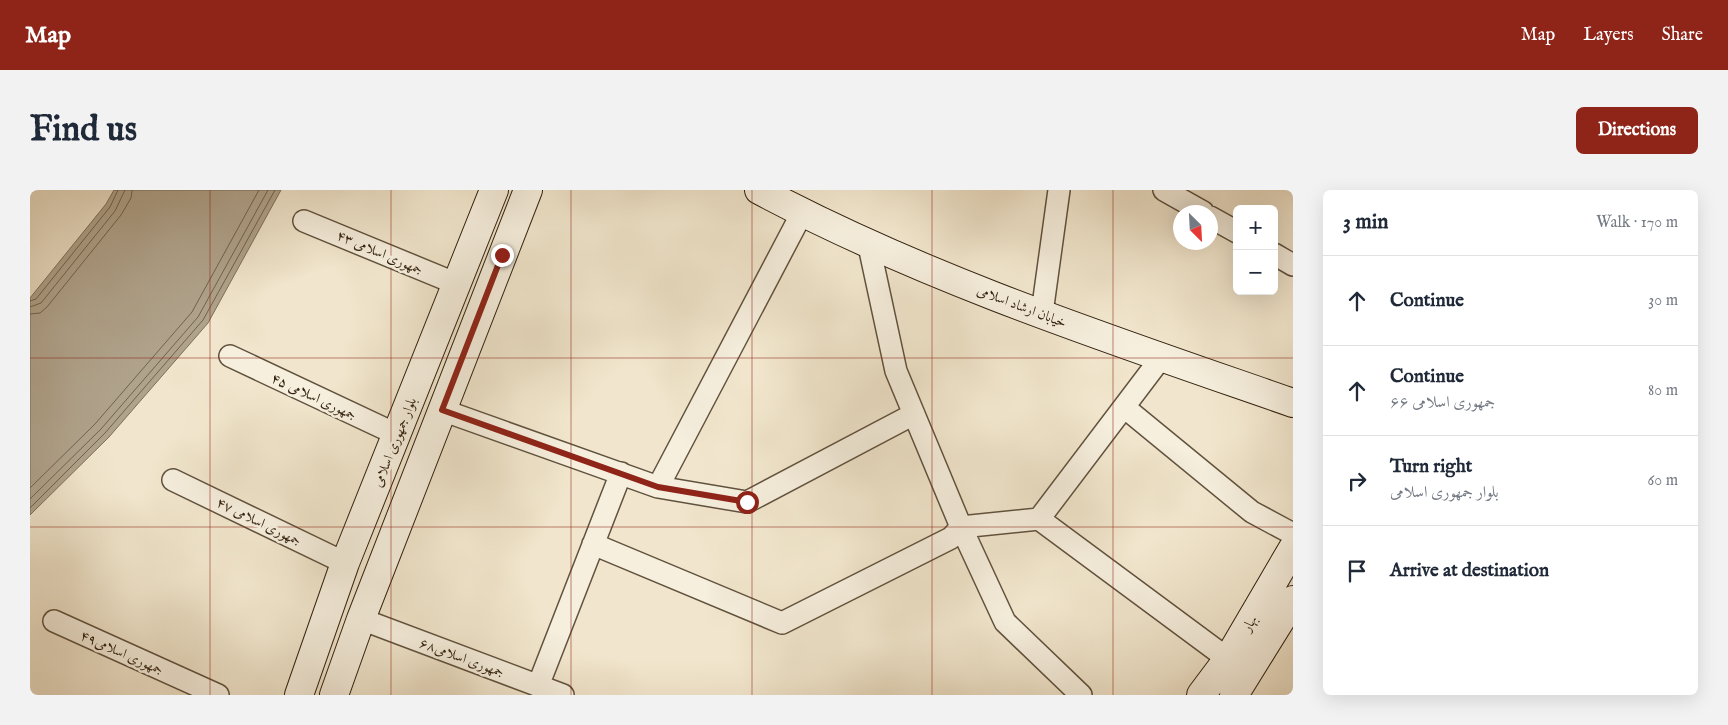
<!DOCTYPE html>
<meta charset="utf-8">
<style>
:root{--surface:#fff;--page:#f2f2f3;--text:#1f2937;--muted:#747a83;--line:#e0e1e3;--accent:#8f2418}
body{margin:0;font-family:"IM FELL English",Amiri,serif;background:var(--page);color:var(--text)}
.controls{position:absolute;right:15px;top:15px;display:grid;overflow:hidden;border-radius:8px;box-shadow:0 5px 20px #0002}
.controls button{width:45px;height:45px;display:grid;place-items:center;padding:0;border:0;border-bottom:1px solid var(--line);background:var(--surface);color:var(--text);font:25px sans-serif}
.compass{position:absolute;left:1143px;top:15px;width:45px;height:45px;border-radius:50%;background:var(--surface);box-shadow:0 5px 20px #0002;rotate:156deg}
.stop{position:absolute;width:15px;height:15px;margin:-11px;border:4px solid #8f2418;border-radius:50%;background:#fff}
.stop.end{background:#8f2418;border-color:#fff;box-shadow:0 1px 5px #0008}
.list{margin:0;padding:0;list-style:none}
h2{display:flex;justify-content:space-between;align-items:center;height:65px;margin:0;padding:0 20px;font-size:21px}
h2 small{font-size:16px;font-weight:400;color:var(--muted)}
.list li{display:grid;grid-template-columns:32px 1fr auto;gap:15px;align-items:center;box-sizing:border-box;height:90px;padding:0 20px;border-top:1px solid var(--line)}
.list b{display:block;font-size:19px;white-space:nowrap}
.list p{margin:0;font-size:16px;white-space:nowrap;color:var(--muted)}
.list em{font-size:16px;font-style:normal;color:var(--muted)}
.icon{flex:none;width:28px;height:28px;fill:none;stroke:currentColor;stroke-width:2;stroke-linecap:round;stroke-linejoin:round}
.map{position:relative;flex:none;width:1263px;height:505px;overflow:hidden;border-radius:8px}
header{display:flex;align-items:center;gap:30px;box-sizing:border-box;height:70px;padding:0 25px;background:var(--accent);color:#fff}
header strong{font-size:24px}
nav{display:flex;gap:28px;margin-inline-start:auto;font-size:18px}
.intro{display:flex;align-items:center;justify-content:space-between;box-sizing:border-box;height:120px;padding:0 30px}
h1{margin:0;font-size:35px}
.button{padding:12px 22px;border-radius:8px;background:var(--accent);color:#fff;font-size:18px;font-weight:700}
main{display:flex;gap:30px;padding:0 30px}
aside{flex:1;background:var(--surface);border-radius:8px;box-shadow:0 5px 20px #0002}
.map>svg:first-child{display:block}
</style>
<header>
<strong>Map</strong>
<nav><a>Map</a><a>Layers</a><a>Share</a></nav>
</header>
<div class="intro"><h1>Find us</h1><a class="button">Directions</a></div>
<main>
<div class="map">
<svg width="1263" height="505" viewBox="0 0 1263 505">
<rect width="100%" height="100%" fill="#f1e6cd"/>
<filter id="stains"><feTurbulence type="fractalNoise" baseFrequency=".004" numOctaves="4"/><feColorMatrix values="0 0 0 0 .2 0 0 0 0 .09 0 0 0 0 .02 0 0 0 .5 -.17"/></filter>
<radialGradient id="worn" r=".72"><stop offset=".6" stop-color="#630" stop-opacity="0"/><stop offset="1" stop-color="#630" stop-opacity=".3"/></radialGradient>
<path fill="#b0a38c" stroke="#7d6f5a" d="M 84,0 L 251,0 L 178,133 L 79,247 L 0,325 L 0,108 L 76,14 Z"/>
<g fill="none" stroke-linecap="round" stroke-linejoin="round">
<path stroke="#70624d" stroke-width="1" d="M 0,111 L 6,109 L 80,17 L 88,0
M 0,117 L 11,113 L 85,21 L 95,0
M 0,124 L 10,123 L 17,117 L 91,25 L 101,8 L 102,0
M 0,298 L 65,234 L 162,122 L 229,0
M 0,309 L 71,239 L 168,127 L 238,0
M 0,318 L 75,243 L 173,130 L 245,0"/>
<g stroke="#61523e" stroke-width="24">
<path id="minor" d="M 1134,0 L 1173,22
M 1180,27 L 1207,42
M 274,31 L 427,94
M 839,56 L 866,181 L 931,337 L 975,432 L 1051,505
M 1244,64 L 1263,75
M 1012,123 L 1029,0
M 200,166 L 368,245
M 1094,217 L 1222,322 L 1263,344
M 412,220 L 628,297 L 717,312 L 884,224
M 143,290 L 315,373
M 628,297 L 772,23
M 1009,329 L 1198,469
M 563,354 L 752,433 L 921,348 L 931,337 L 1009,329 L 1131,168
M 331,429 L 533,505
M 24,431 L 188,505
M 508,496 L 591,283"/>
</g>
<g stroke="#31210e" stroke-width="30">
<path id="secondary" d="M 729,0 C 898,90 1082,150 1263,213
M 269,505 L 315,373 L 464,0
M 304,505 L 331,429 L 498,0
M 1171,505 L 1198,469 L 1263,358
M 1204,505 L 1263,410"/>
</g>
<use href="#minor" stroke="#f6efde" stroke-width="21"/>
<use href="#secondary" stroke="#f6efde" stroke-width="28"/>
</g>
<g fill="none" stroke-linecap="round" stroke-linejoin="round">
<path stroke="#8f2418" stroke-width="6" d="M 472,65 L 412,220 L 628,297 L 717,312"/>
</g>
<path fill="none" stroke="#8f2418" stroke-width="1" stroke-opacity="0.55" d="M 180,0 L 180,505M 361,0 L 361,505M 541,0 L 541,505M 722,0 L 722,505M 902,0 L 902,505M 1083,0 L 1083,505M 0,168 L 1263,168M 0,337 L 1263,337"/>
<g text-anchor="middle" stroke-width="5" stroke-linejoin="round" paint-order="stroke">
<g font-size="14" fill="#31210e" stroke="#f6efde">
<text transform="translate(350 62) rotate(23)" y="5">جمهوری اسلامی ۴۳</text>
<text transform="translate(992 116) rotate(21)" y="5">خیابان ارشاد اسلامی</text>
<text transform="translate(284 206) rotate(25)" y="5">جمهوری اسلامی ۴۵</text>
<text transform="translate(364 252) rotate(-68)" y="5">بلوار جمهوری اسلامی</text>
<text transform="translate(229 331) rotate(26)" y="5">جمهوری اسلامی ۴۷</text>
<text transform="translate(1219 433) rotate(-60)" y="5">بهار</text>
<text transform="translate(92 462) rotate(24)" y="5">جمهوری اسلامی۴۹</text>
<text transform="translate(432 467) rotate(20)" y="5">جمهوری اسلامی۶۸</text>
</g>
</g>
<rect width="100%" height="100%" filter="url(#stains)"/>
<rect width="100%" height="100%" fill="url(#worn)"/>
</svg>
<div class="controls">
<button>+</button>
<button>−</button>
</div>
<svg class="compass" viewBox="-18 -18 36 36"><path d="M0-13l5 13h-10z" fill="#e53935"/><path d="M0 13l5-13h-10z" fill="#747a83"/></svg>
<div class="stop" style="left:717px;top:312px"></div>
<div class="stop end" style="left:472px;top:65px"></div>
</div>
<aside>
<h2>3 min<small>Walk · 170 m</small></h2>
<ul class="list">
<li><svg class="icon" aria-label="ahead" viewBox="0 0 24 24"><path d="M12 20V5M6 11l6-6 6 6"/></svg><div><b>Continue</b></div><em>30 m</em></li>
<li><svg class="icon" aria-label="ahead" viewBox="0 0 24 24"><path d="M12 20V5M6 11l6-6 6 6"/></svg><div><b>Continue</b><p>جمهوری اسلامی ۶۶</p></div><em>80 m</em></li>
<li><svg class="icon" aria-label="right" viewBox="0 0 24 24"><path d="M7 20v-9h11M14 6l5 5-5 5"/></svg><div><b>Turn right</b><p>بلوار جمهوری اسلامی</p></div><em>60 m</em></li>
<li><svg class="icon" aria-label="arrive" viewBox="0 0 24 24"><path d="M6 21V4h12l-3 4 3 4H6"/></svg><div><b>Arrive at destination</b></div></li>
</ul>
</aside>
</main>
